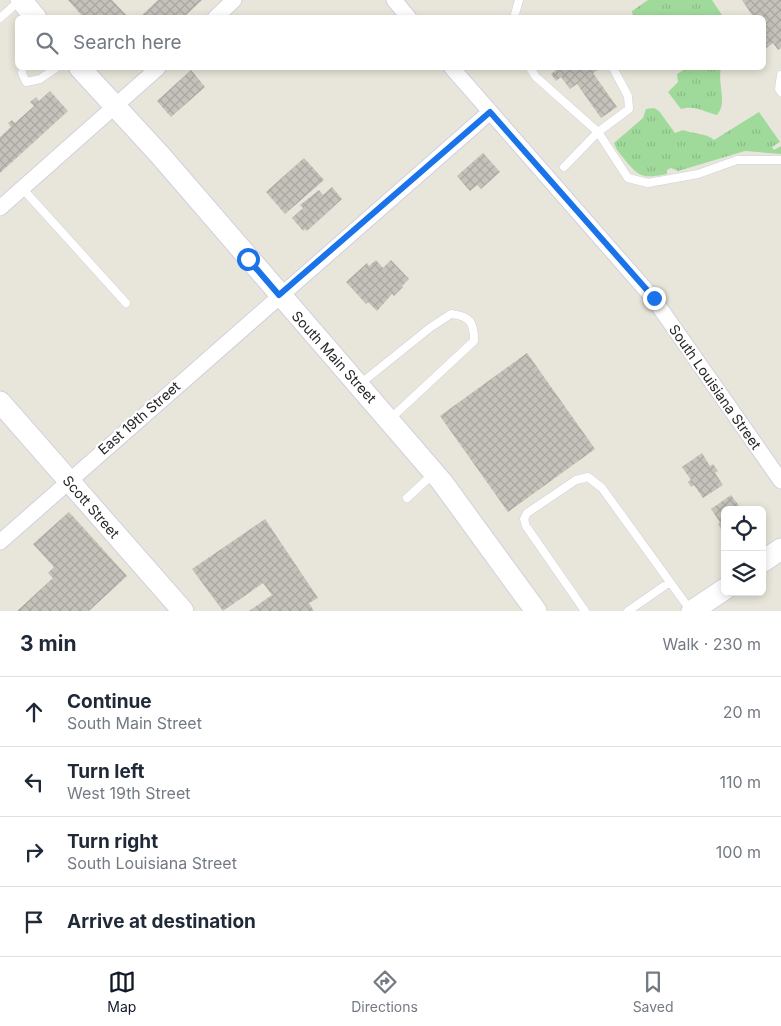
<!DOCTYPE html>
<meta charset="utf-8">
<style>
:root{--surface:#fff;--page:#f2f2f3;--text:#1f2937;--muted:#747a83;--line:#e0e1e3;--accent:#111827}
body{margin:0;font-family:Inter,sans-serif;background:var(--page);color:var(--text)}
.controls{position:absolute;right:15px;bottom:15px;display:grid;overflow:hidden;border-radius:8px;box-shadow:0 2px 8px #0003}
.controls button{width:45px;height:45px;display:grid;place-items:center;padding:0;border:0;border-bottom:1px solid var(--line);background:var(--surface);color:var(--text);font:25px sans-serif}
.stop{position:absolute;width:15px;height:15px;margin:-11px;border:4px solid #1a73e8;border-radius:50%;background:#fff}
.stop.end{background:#1a73e8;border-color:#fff;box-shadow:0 1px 5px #0008}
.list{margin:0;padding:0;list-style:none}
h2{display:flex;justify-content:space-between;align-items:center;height:65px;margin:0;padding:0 20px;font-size:21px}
h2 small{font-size:16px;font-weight:400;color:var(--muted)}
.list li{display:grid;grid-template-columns:32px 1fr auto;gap:15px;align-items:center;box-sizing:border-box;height:70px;padding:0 20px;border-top:1px solid var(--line)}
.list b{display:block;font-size:19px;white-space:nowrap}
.list p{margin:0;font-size:16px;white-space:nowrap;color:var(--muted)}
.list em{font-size:16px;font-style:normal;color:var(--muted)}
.icon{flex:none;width:28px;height:28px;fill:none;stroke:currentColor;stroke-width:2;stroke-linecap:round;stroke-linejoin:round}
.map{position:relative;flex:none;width:781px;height:611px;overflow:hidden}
.search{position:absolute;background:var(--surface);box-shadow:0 2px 8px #0003;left:15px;right:15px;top:15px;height:55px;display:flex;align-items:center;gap:12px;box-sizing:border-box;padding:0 18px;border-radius:8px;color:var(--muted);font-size:19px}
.sheet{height:345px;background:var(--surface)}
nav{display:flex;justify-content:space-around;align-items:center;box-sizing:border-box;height:70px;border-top:1px solid var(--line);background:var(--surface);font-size:14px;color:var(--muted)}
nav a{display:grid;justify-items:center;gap:2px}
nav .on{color:var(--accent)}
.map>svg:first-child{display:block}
</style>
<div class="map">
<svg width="781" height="611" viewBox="0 0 781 611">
<defs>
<pattern id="grass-tufts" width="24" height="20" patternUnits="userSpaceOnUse" patternTransform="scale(1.25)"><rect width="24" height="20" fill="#9fda9b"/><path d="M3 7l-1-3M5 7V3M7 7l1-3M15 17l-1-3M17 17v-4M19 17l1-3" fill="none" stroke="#89bb86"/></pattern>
<pattern id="building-cross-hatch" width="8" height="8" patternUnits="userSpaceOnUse" patternTransform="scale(1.25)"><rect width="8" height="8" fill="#c4c2ba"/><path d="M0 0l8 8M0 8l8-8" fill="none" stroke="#a8a7a0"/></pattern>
</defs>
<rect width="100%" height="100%" fill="#e8e6da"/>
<path fill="url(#grass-tufts)" d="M 648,0 L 712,0 L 722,15 L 719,18 L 633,17 L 632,11 Z
M 687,68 L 721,68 C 717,84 728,102 717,115 C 704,112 696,105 681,109 L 668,92 L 678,82 L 677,74 Z
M 654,108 L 659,111 L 675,133 L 683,130 C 692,134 707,133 714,140 L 759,112 L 780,142 L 772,147 L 774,150 L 781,146 L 781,154 L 745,151 L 678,171 L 671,168 L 667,170 L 667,174 C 645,178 640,179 625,160 C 621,155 616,150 614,143 L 643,118 L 646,109 Z"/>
<path fill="url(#building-cross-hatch)" d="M 68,0 L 112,0 L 129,18 L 84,18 Z
M 158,0 L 202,0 L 183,18 L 139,18 Z
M 742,0 L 781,0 L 781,48 L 778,50 L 773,43 L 764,50 L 764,18 L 754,18 Z
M 554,68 L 601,68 L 593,73 L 617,107 L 601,118 L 577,84 L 570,89 L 561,77 L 556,81 L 551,74 L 556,70 Z
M 191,70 L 205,87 L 171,117 L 157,101 Z
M 50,91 L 68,111 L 0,173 L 0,137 L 11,127 L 8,123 L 12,120 L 15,123 L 34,106 L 30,102 L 36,97 L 39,101 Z
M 483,153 L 500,172 L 481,189 L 477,185 L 470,191 L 457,176 Z
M 304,158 L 324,180 L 285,214 L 266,192 Z
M 332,187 L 342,199 L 307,231 L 305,229 L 303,231 L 292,218 L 303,208 L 300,205 L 319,190 L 323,195 Z
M 376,260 L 383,268 L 391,260 L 409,279 L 402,286 L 403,287 L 394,296 L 392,294 L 377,311 L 368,302 L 366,304 L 346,282 L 367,263 L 369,266 Z
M 527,353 L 595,449 L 508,512 L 440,416 Z
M 702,453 L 710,466 L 713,464 L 718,471 L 715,473 L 723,485 L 703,498 L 694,485 L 691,487 L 688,482 L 691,480 L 682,467 Z
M 731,495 L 740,507 L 742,506 L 745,510 L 725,510 L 725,529 L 721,529 L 718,524 L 720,522 L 711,509 Z
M 69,512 L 127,576 L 89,611 L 17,611 L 53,578 L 48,573 L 54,567 L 33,544 Z
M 265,519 L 318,598 L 309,603 L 314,611 L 249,611 L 272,595 L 263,583 L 223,611 L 192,569 Z"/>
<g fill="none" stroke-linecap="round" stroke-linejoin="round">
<g stroke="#d1cfdf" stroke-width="9">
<path id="lane" d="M 0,18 L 19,1
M 514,18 L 519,0
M 23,68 L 22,73 L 26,82 L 40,79 L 56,68
M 530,68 L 536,77 L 598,132 L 628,178 L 648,183 L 698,174 L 737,160 L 781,160
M 781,75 L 779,89 L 781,92
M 564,167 L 598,132 L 629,109 L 628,96 L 613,68
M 22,188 L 126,303
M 360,384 L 431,327 L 451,314 C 470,316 474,322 474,341 L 389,420
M 407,498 L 433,474
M 585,611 L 526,526 L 524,519 L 527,513 L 576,480 L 588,477 L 602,488 L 691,611
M 628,611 L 670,582"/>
</g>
<g stroke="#d1cfdf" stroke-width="17">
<path id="street" d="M 394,0 L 409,18
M 215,18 L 234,0
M 452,68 L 653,298 L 781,481
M 0,208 L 158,68
M 0,542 L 490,112"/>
</g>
<g stroke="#d1cfdf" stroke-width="23">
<path id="secondary" d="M 21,0 L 36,18
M 80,68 L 160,155 L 442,482 L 536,611
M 0,402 L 183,611
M 762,562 L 781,549
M 692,611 L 725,589"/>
</g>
<use href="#lane" stroke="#fff" stroke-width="8"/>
<use href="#street" stroke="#fff" stroke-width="15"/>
<use href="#secondary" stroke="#fff" stroke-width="21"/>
</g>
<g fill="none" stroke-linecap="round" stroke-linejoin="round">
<path stroke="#1a73e8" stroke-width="6" d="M 248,259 L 279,295 L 490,112 L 654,298"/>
</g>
<g text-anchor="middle" stroke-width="4.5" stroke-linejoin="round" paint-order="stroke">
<g font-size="14" fill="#272727" stroke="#fff">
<text transform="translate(334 357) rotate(48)" y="5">South Main Street</text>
<text transform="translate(715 387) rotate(55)" y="5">South Louisiana Street</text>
<text transform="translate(139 418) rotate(-41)" y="5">East 19th Street</text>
<text transform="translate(91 507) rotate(49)" y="5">Scott Street</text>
</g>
</g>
</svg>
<div class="controls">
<button><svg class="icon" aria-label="locate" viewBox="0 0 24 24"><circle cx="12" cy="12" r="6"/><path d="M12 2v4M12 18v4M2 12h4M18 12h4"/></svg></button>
<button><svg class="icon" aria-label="layers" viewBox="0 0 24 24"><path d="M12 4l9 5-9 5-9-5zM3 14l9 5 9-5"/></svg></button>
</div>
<div class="stop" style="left:248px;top:259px"></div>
<div class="stop end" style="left:654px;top:298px"></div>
<div class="search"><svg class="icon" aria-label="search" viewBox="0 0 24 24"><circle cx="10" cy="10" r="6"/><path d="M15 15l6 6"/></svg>Search here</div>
</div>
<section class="sheet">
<h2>3 min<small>Walk · 230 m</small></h2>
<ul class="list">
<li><svg class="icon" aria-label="ahead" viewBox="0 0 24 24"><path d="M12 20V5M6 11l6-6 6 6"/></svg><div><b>Continue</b><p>South Main Street</p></div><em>20 m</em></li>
<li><svg class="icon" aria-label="left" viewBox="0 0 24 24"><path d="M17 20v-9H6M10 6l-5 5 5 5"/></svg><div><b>Turn left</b><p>West 19th Street</p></div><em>110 m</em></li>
<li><svg class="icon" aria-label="right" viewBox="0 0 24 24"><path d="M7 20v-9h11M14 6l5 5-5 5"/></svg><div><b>Turn right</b><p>South Louisiana Street</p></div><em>100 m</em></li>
<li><svg class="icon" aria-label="arrive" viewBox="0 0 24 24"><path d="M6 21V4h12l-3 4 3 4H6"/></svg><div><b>Arrive at destination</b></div></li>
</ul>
</section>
<nav>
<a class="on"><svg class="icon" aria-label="map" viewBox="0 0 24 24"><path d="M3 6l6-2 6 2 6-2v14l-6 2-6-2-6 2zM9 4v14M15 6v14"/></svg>Map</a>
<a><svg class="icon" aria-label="directions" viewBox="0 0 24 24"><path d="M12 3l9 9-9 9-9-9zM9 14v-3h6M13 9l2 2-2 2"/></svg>Directions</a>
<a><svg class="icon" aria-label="saved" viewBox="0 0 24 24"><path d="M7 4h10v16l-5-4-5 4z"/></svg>Saved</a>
</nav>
